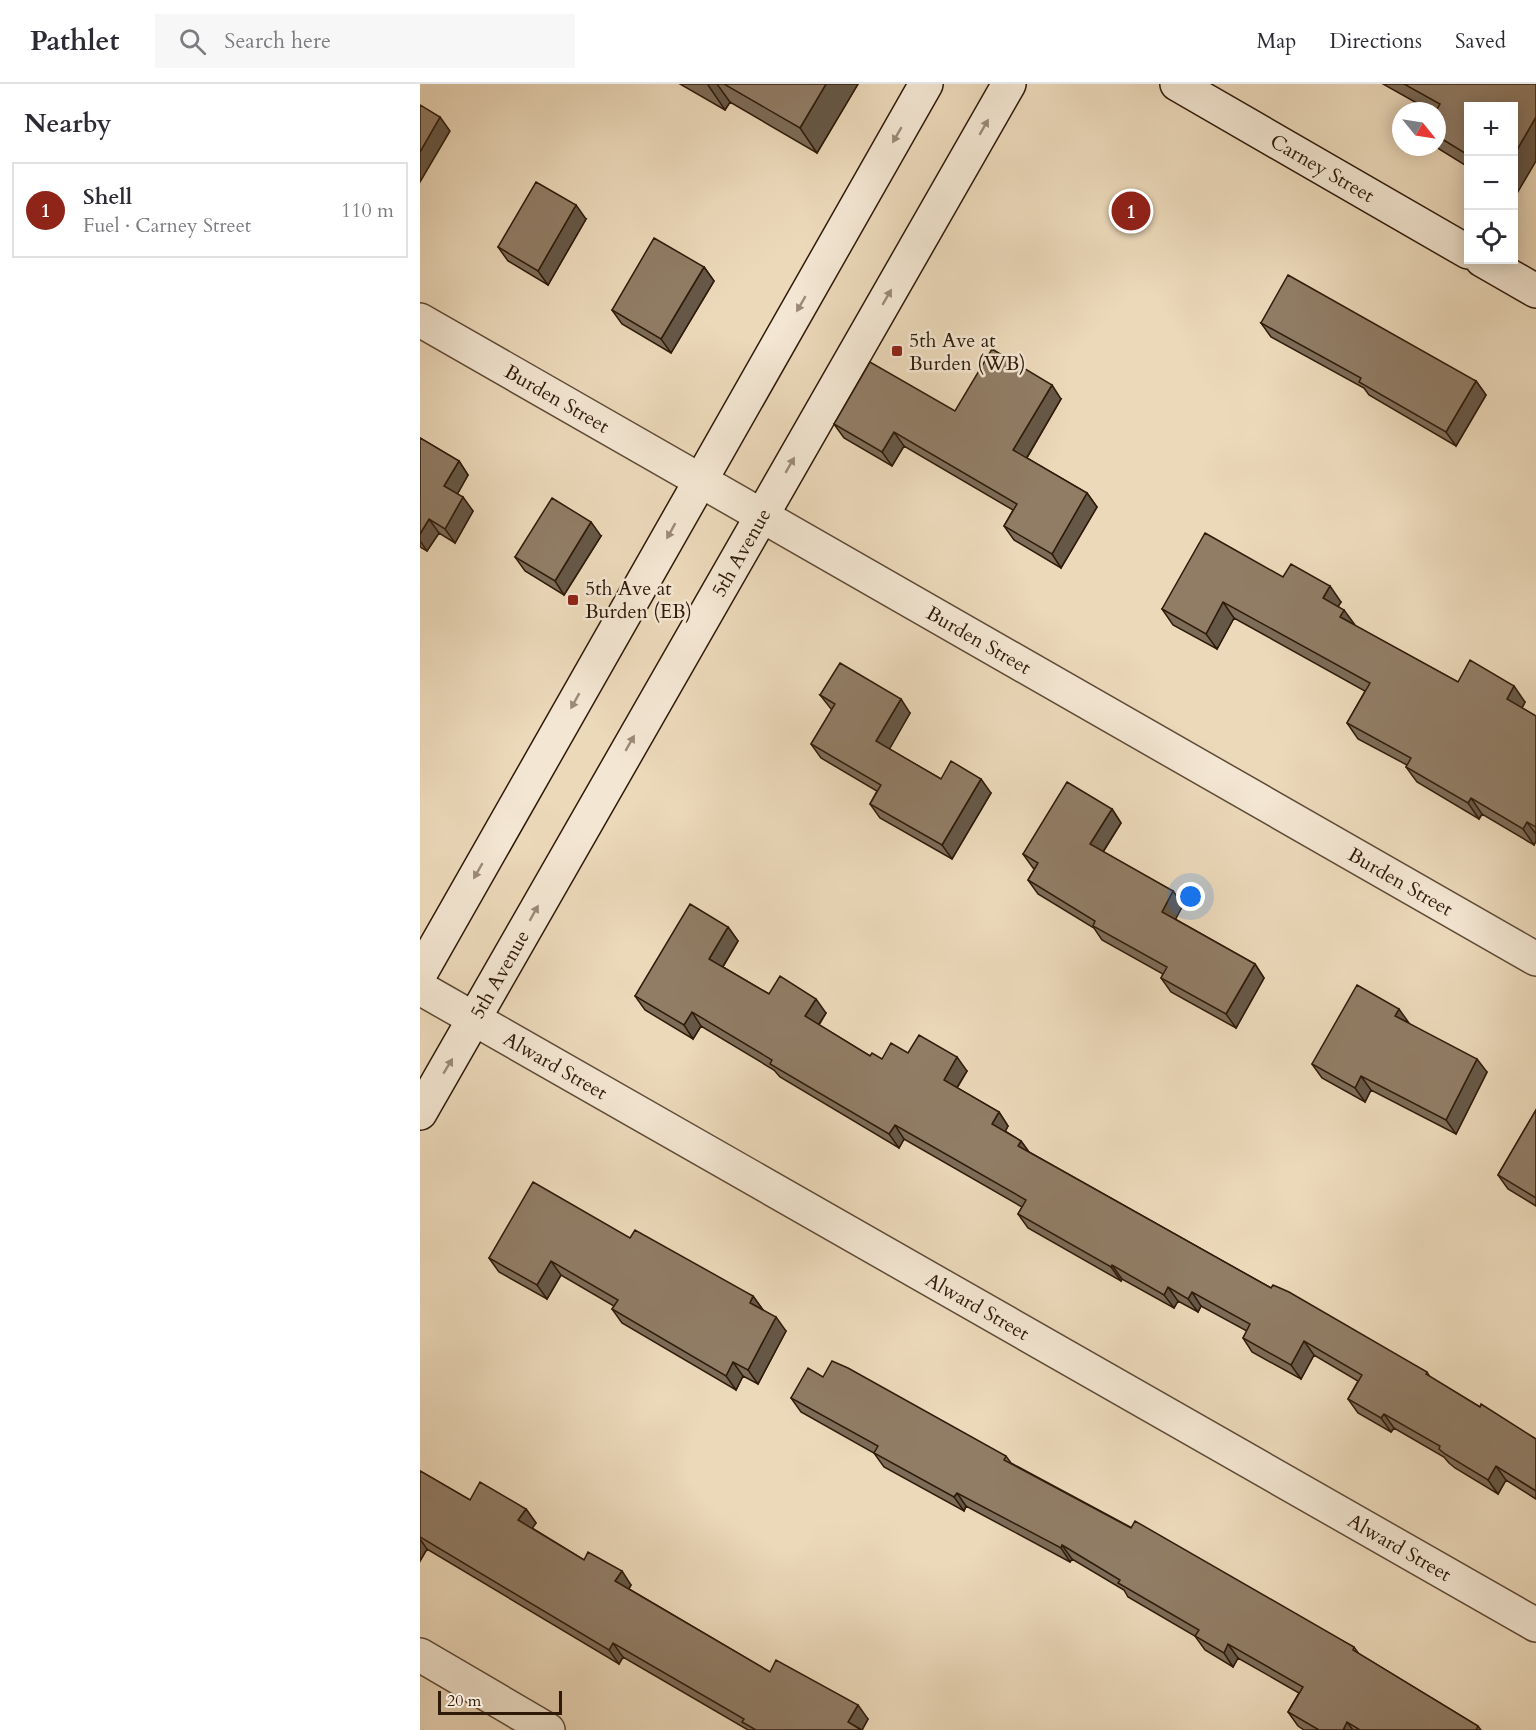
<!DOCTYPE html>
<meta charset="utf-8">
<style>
:root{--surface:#fff;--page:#f7f7f7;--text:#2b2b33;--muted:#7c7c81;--line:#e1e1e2;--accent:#8f2418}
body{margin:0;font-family:Cardo,serif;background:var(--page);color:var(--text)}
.controls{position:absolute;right:18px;top:18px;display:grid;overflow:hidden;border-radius:0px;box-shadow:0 3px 15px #0003}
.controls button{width:54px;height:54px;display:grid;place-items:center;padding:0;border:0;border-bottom:2px solid var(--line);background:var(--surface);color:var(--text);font:30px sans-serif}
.compass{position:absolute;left:972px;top:18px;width:54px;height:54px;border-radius:50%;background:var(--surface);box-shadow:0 3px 15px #0003;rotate:120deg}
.scale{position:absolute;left:18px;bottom:15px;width:124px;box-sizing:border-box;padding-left:6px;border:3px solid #2f1a0a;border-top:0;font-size:16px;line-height:21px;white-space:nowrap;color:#2f1a0a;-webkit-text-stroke:4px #f3e6d2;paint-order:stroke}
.you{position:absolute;left:771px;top:813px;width:21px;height:21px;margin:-15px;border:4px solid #fff;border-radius:50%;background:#1a73e8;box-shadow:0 0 0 9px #1a73e833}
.badge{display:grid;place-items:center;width:39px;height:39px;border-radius:50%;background:var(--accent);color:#fff;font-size:20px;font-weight:700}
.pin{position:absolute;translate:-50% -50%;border:3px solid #fff;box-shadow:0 2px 6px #0006}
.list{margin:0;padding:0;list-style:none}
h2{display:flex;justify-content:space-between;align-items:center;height:78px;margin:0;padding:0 24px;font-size:26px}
h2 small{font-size:20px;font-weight:400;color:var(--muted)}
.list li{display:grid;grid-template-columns:39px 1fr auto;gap:18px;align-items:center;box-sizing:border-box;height:96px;margin:0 12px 12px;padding:0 12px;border:2px solid var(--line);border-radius:0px}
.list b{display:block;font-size:22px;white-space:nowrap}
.list p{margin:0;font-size:20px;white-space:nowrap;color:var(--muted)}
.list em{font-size:20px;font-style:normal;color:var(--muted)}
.icon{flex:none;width:33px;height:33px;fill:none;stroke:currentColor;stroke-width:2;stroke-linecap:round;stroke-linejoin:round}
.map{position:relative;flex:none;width:1116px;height:1646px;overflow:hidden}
header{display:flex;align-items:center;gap:36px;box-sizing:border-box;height:84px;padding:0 30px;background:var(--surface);border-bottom:2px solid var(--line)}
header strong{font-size:28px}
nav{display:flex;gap:33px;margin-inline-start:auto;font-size:21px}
.search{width:420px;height:54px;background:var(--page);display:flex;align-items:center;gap:15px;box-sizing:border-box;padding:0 21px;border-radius:0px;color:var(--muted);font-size:22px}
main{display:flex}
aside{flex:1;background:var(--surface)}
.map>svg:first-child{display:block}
</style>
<header>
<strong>Pathlet</strong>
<div class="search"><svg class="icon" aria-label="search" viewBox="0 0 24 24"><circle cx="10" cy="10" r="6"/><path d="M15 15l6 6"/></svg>Search here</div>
<nav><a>Map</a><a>Directions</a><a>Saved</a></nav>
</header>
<main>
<aside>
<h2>Nearby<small></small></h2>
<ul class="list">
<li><span class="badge">1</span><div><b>Shell</b><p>Fuel · Carney Street</p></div><em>110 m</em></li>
</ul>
</aside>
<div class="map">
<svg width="1116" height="1646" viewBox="0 0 1116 1646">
<rect width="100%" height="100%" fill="#ecd9ba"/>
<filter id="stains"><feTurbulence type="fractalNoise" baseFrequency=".00333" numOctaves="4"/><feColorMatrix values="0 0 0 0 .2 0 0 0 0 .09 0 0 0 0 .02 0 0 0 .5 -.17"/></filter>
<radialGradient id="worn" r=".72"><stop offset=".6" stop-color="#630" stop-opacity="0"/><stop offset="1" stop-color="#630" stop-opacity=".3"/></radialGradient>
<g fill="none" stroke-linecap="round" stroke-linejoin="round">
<g stroke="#5e4a36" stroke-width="36">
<g id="street">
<path id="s1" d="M 0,236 L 1116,875"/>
<path id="s2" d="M 0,904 L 1116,1541"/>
<path d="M 0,1571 L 128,1646"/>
</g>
</g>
<g stroke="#2f1a0a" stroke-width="36">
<g id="secondary">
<path id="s3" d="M 757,0 L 1048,168"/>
<path d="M 1062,176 L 1116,207"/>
<path d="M 0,890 L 506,0"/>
<path id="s4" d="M 0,1029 L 589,0"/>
</g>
</g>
<use href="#street" stroke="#f3e6d2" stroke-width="33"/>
<use href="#secondary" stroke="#f3e6d2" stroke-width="33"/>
</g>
<path fill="#7d6c58" stroke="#2f1a0a" stroke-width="1.5" d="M 260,0 L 438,0 L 397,69 L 310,18 L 305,26 Z
M 963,0 L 1116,0 L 1096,111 L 1094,110 L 1094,22 L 1048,22 L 1048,83 L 1019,65 L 1017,62 L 1017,27 L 1011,27 Z
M 166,135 L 128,201 L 88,177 L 78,163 Z
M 284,183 L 294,197 L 251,269 L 202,240 L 192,226 Z
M 841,239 L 1056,297 L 1066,311 L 1036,362 L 949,311 L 944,304 L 851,253 Z
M 641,315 L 607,374 L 667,409 L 677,423 L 641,484 L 594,456 L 584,442 L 593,426 L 484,362 L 472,382 L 424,354 L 414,340 Z
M 0,354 L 39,377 L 48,391 L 37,410 L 53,427 L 35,459 L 19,449 L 7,467 L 0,463 Z
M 181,452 L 144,511 L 105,487 L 95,473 Z
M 863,493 L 921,518 L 918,522 L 935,542 L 1038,598 L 1105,618 L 1102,624 L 1116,632 L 1116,757 L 1114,761 L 1062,730 L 1059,735 L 997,698 L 986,683 L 987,681 L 938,655 L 927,639 L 945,607 L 814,534 L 797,565 L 753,541 L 742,525 Z
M 400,611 L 490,629 L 469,665 L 521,695 L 571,709 L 532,775 L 460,734 L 450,720 L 457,707 L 401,674 L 391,660 L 412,626 Z
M 692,725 L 701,739 L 683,768 L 753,807 L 763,821 L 755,835 L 835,880 L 844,894 L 816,944 L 751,908 L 741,894 L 743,890 L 682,856 L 674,844 L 618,810 L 608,796 L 615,785 L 613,784 L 603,770 Z
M 308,843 L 318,857 L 303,883 L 349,910 L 406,929 L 399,941 L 450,972 L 462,975 L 488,969 L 547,987 L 537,1004 L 579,1028 L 588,1042 L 585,1047 L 601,1057 L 609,1068 L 851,1204 L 1007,1288 L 1010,1293 L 1060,1323 L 1116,1355 L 1116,1415 L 1086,1396 L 1078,1410 L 1035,1384 L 1029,1379 L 1024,1373 L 974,1344 L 971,1348 L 938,1329 L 928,1315 L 938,1297 L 894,1271 L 881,1295 L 832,1268 L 823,1254 L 827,1247 L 781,1222 L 778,1228 L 758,1217 L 754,1224 L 702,1195 L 701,1197 L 608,1144 L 598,1130 L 602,1123 L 484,1055 L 479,1064 L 360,993 L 354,986 L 281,942 L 273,955 L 225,926 L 215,912 Z
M 988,939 L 1067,988 L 1036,1050 L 951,1006 L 945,1018 L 902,994 L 892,980 Z
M 1116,1026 L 1116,1122 L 1088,1105 L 1078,1091 Z
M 210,1154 L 333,1212 L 343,1226 L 366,1247 L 338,1300 L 323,1292 L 316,1306 L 202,1239 L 192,1225 L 194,1222 L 141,1191 L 127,1215 L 79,1188 L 69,1174 Z
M 403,1293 L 586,1372 L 591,1379 L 934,1563 L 939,1570 L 1058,1642 L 1061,1646 L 884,1646 L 878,1642 L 868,1628 L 879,1609 L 818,1574 L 813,1583 L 785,1566 L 775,1552 L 708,1513 L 704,1506 L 652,1475 L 650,1478 L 546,1422 L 544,1427 L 464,1383 L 454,1369 L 381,1328 L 371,1314 Z
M 0,1387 L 50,1416 L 106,1425 L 116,1439 L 112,1444 L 164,1476 L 211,1501 L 209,1505 L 350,1588 L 448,1635 L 442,1646 L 328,1646 L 203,1573 L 199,1580 L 7,1465 L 0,1477 Z"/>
<path fill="#665847" stroke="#2f1a0a" stroke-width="1.5" d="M 288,0 L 297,0 L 310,18 L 305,26 L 288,1 Z
M 406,0 L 438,0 L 397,69 L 380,44 Z
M 20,33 L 30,47 L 0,98 L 0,68 Z
M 1116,33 L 1116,77 L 1096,111 L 1094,108 L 1094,71 Z
M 156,121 L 166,135 L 128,201 L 118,187 Z
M 284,183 L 294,197 L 251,269 L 241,255 Z
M 1056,297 L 1066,311 L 1036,362 L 1026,348 Z
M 632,301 L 641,315 L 603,380 L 593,366 Z
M 474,348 L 484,362 L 472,382 L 462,368 Z
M 39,377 L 48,391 L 34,416 L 24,402 Z
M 667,409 L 677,423 L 641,484 L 632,470 Z
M 43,413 L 53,427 L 35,459 L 25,445 Z
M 9,435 L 19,449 L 7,467 L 0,457 L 0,450 Z
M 171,438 L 181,452 L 144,511 L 135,497 Z
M 910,502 L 921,518 L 914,529 L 903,514 Z
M 803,518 L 814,534 L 797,565 L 786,550 Z
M 924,526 L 935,541 L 920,533 Z
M 1094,602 L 1105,618 L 1098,631 L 1087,615 Z
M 481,615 L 490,629 L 466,671 L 456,657 Z
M 561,695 L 571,709 L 532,775 L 522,761 Z
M 1051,714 L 1062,730 L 1059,735 L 1048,719 Z
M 692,725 L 701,739 L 679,774 L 670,760 Z
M 1107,738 L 1116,750 L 1116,757 L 1114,761 L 1103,745 Z
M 753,807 L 763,821 L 752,842 L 742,828 Z
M 308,843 L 318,857 L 299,889 L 289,875 Z
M 835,880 L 844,894 L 816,944 L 806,930 Z
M 396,915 L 406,929 L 395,946 L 385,932 Z
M 979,925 L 989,939 L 975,932 Z
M 272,928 L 281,942 L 273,955 L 264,941 Z
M 537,973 L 547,987 L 533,1010 L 524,996 Z
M 1057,975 L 1067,988 L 1036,1050 L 1026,1036 Z
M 941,992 L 951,1006 L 945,1018 L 935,1004 Z
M 579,1028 L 588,1042 L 582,1054 L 572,1040 Z
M 475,1041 L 484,1055 L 479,1064 L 469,1050 Z
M 601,1057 L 611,1071 L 598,1062 Z
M 131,1177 L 141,1191 L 127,1215 L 117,1201 Z
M 692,1181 L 702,1195 L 701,1197 L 691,1183 Z
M 748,1203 L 758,1217 L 754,1224 L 744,1211 Z
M 772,1208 L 781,1222 L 778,1228 L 768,1215 Z
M 333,1212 L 343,1226 L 330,1219 Z
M 356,1233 L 366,1247 L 338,1300 L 328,1286 Z
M 884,1257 L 894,1271 L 881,1295 L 871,1281 Z
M 313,1278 L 323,1292 L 316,1306 L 306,1292 Z
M 964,1330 L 974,1344 L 971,1348 L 961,1334 Z
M 1076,1382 L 1086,1396 L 1078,1410 L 1068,1396 Z
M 537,1409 L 546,1422 L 544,1427 L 534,1413 Z
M 106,1425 L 116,1439 L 108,1450 L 98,1436 Z
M 0,1455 L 7,1465 L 0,1477 Z
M 642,1461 L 652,1475 L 650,1478 L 641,1464 Z
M 202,1487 L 211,1501 L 205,1511 L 195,1497 Z
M 193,1559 L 203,1573 L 199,1580 L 189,1566 Z
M 808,1560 L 818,1574 L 813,1583 L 804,1569 Z
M 438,1621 L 448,1635 L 442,1646 L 428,1638 Z
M 927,1638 L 933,1646 L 923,1646 Z"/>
<path fill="#917d66" stroke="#2f1a0a" stroke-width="1.5" d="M 304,0 L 406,0 L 380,44 Z
M 984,0 L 1116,0 L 1116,33 L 1094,71 L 1094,22 L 1048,22 L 1048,71 L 1017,52 L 1017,27 L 1016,27 L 1020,20 Z
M 0,21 L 20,33 L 0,68 Z
M 116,98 L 156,121 L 118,187 L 78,163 Z
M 234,154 L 284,183 L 241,255 L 192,226 Z
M 868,191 L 1056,297 L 1026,348 L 939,298 L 941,294 L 841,239 Z
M 572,265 L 632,301 L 593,366 L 667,409 L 632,470 L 584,442 L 597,420 L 474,348 L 462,368 L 414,340 L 450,278 L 535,327 Z
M 0,354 L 39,377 L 24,402 L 43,413 L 25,445 L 9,435 L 0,450 Z
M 132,414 L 171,438 L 135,497 L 95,473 Z
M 785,449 L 863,493 L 871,480 L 910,502 L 903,514 L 924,526 L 920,533 L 1038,598 L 1050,576 L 1094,602 L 1087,615 L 1116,632 L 1116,743 L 1107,738 L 1103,745 L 1051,714 L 1048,719 L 986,683 L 991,674 L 927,639 L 950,599 L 803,518 L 786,550 L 742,525 Z
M 420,579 L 481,615 L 456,657 L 521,695 L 531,677 L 561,695 L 522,761 L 450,720 L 461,701 L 391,660 L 415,620 L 400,611 Z
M 647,698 L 692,725 L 670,760 L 753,807 L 742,828 L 835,880 L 806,930 L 741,894 L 747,883 L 673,842 L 675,837 L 608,796 L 618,779 L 603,770 Z
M 270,820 L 308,843 L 289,875 L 349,910 L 360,892 L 396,915 L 385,932 L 450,972 L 452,969 L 462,975 L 471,959 L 488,969 L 499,951 L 537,973 L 524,996 L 579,1028 L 572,1040 L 601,1057 L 598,1062 L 851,1204 L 853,1201 L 869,1208 L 1007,1288 L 1006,1290 L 1060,1323 L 1061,1320 L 1116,1355 L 1116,1407 L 1076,1382 L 1068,1396 L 1025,1370 L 1019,1365 L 1020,1362 L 964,1330 L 961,1334 L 928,1315 L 942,1291 L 884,1257 L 871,1281 L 823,1254 L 830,1240 L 772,1208 L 768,1215 L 748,1203 L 744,1211 L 692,1181 L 691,1183 L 598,1130 L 606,1116 L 475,1041 L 469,1050 L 350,980 L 352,976 L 272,928 L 264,941 L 215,912 Z
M 937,901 L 979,925 L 975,932 L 1057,975 L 1026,1036 L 941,992 L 935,1004 L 892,980 Z
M 1116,1026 L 1116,1114 L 1078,1091 Z
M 113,1098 L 210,1154 L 215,1146 L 333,1212 L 330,1219 L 356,1233 L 328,1286 L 313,1278 L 306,1292 L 192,1225 L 198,1216 L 131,1177 L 117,1201 L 69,1174 Z
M 412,1277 L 428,1284 L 586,1372 L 584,1376 L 711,1444 L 715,1437 L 934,1563 L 933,1566 L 1058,1642 L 1056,1646 L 940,1646 L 927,1638 L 923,1646 L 899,1646 L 868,1628 L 883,1603 L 808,1560 L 804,1569 L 775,1552 L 779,1546 L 698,1499 L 700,1496 L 642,1461 L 641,1464 L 537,1409 L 534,1413 L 454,1369 L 458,1362 L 371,1314 L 388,1284 L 403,1293 Z
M 0,1387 L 50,1416 L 60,1398 L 106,1425 L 98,1436 L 164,1476 L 168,1468 L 202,1487 L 195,1497 L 350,1588 L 356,1576 L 438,1621 L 428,1638 L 441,1646 L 336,1646 L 322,1638 L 324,1635 L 193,1559 L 189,1566 L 0,1453 Z"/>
<defs><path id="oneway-solid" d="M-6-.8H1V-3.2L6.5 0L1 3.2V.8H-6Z" transform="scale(1.5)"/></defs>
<g fill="#9b8a78">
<use href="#oneway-solid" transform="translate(564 43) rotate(-60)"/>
<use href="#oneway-solid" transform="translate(477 51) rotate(120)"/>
<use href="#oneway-solid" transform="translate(467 213) rotate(-60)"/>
<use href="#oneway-solid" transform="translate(381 220) rotate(120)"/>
<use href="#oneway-solid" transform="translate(370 381) rotate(-60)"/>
<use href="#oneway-solid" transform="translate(251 447) rotate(119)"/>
<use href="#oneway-solid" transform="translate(155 617) rotate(119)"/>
<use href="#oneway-solid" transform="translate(210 659) rotate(-60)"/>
<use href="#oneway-solid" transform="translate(58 787) rotate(120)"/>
<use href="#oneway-solid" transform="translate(114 829) rotate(-61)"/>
<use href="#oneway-solid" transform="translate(28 982) rotate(-59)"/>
</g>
<g fill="#8f2418" stroke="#f3e6d2" stroke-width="2">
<rect x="471" y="261" width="12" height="12" rx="3"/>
<rect x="147" y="510" width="12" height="12" rx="3"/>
</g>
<g text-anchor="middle" stroke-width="5" stroke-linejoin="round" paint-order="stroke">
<g font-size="20" fill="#2f1a0a" stroke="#f3e6d2">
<text dy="7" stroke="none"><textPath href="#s3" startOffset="168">Carney Street</textPath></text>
<text dy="7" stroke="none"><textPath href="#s1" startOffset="158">Burden Street</textPath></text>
<text dy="7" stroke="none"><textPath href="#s4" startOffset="646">5th Avenue</textPath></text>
<text dy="7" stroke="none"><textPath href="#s1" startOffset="644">Burden Street</textPath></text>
<text dy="7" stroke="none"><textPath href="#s1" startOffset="1130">Burden Street</textPath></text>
<text dy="7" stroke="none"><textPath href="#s4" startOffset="160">5th Avenue</textPath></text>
<text dy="7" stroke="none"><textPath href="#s2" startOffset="156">Alward Street</textPath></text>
<text dy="7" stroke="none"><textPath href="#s2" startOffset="642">Alward Street</textPath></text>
<text dy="7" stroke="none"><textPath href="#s2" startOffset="1128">Alward Street</textPath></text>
</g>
<g font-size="20" fill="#2f1a0a" stroke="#f3e6d2" text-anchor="start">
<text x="489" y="263">5th Ave at<tspan x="489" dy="23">Burden (WB)</tspan></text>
<text x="165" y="511">5th Ave at<tspan x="165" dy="23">Burden (EB)</tspan></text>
</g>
</g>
<rect width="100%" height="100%" filter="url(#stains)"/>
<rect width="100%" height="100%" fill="url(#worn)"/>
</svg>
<div class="controls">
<button>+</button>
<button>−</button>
<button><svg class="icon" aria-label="locate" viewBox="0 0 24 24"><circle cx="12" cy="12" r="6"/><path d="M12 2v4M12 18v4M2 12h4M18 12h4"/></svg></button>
</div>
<svg class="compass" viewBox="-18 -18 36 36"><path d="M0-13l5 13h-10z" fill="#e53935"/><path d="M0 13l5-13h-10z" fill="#7c7c81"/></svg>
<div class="scale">20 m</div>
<div class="you"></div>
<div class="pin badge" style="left:711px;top:127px">1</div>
</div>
</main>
